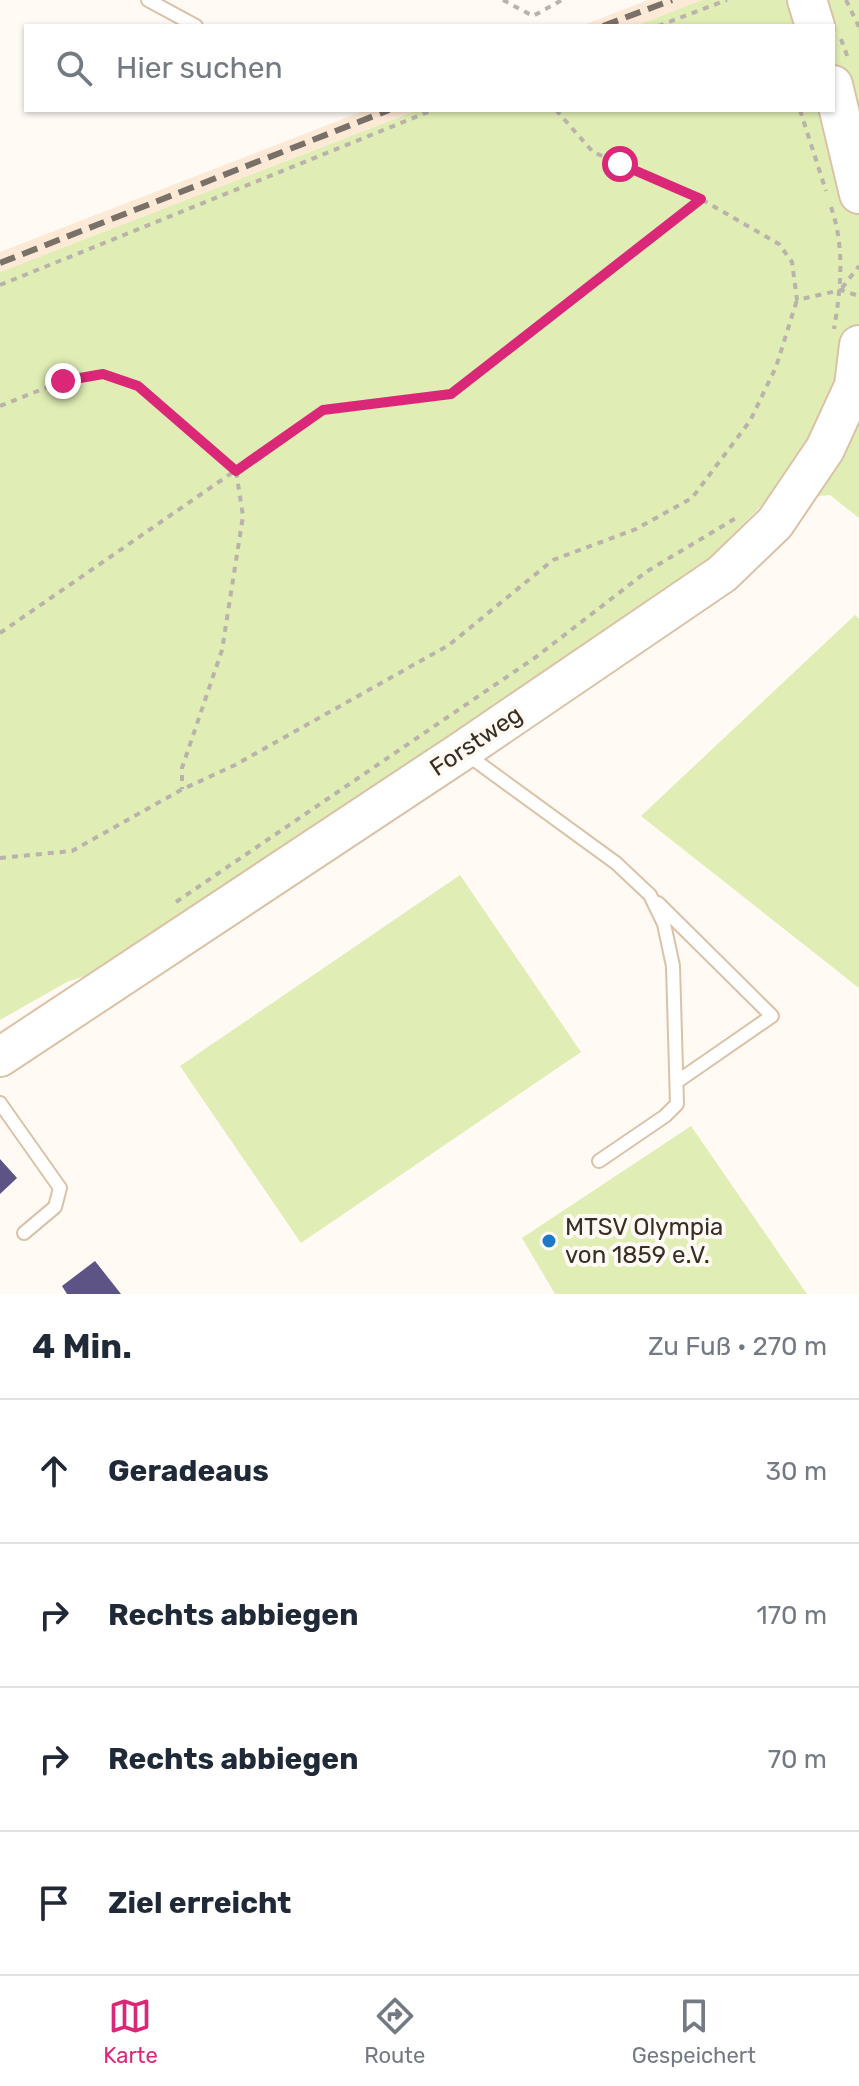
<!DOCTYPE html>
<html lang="de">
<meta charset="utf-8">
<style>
:root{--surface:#fff;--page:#f6f6f7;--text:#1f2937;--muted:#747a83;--line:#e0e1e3;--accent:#db2777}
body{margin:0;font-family:Rubik,sans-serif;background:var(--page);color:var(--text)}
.stop{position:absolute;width:24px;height:24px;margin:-18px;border:6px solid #db2777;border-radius:50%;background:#fff}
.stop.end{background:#db2777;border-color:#fff;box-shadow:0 2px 8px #0008}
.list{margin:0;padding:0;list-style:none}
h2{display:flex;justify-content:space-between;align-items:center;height:104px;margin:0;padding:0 32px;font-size:34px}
h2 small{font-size:26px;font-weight:400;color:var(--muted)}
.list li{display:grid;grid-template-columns:52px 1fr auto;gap:24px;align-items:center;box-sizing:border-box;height:144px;padding:0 32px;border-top:2px solid var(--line)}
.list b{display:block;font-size:30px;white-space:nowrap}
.list em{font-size:26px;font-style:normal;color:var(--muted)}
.icon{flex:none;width:44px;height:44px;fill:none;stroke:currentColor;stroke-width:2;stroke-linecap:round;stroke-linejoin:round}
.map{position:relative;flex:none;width:859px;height:1294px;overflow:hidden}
.search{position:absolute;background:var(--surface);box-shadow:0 2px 6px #0004;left:24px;right:24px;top:24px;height:88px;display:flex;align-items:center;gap:20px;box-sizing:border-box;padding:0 28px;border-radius:0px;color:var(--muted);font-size:30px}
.sheet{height:680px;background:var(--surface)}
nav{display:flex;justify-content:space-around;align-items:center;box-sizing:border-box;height:112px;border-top:2px solid var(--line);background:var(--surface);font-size:22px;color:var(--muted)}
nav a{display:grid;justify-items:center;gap:4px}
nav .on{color:var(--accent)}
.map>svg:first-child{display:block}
</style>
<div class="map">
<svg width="859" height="1294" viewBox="0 0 859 1294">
<rect width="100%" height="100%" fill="#fffaf4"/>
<path fill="#fdead6" d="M 648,0 L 702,0 L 635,26 L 581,26 Z
M 366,110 L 418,110 L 0,272 L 0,252 Z"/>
<path fill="#e0edb5" d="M 702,0 L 859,0 L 859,518 L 830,495 L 766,501 L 693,576 L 105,969 L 67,982 L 0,1020 L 0,272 L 418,110 L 833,110 L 833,26 L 635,26 Z
M 855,615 L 859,619 L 859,988 L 641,816 Z
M 460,875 L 581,1052 L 301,1243 L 180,1066 Z
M 691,1126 L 807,1294 L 555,1294 L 522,1238 Z"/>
<path fill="#5e5385" d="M 0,1159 L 17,1178 L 0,1194 Z
M 95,1261 L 121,1294 L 67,1294 L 62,1286 Z"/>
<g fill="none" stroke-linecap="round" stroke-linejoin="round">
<g stroke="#dbc2a7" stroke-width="16">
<path id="service" d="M 148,0 L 196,26
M 465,753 L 616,863 L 650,895 L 664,924 L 673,966 L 677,1104 L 665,1116 L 599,1161
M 658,903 L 772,1016 L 678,1081
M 0,1103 L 60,1188 L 55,1207 L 24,1233"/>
</g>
<g stroke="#dbc2a7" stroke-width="42">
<path id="primary" d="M 807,0 L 815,26
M 833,85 L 859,194
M 0,1057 L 462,751 L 722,574 L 775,523 L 825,449 L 854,386 L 859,345"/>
</g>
<path stroke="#bab3ac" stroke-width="4" stroke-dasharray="6 6" stroke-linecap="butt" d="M 503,0 L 533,16 L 562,0
M 846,0 L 859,27
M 658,26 L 727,0
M 841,39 L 849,61
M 556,110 L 593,152 L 701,199
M 800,110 L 826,191
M 831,207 C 845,247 841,288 834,329
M 0,285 L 433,110
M 842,288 L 859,266
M 0,406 L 63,381 L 103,374 L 138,386 L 236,471 L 243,516 L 222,650 L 182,768 L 182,789
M 0,633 L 323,410 L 451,394 L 701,199 L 779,244 L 792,262 L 797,300 L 841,290 L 859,296
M 0,858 L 72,851 L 181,790 L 235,765 L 449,645 L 553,560 L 636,529 L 692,498 L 750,421 L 776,367 L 797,300
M 176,902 L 536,657 L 646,572 L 736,518"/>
<use href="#service" stroke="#fff" stroke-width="12"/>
<use href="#primary" stroke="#fff" stroke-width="38"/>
<path stroke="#797068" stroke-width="6" stroke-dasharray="16 8" stroke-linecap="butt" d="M 603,26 L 672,0
M 0,263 L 389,110"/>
</g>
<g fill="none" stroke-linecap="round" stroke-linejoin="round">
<path stroke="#db2777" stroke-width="10" d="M 63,381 L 103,374 L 138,386 L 236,471 L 323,410 L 451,394 L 701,199 L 620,164"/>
</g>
<circle fill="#1f79c6" stroke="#fffaf4" stroke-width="3" cx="549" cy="1241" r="8"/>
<g text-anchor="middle" stroke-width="8" stroke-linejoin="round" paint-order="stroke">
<g font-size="24" fill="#382e24" stroke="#fffaf4">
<text transform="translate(476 741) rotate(-34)" y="8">Forstweg</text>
</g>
<g font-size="24" fill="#382e24" stroke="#fffaf4" text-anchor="start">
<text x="565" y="1235">MTSV Olympia<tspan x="565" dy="28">von 1859 e.V.</tspan></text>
</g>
</g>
</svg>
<div class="stop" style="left:620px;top:164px"></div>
<div class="stop end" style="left:63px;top:381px"></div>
<div class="search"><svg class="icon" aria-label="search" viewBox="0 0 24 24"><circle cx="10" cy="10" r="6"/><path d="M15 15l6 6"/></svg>Hier suchen</div>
</div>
<section class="sheet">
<h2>4 Min.<small>Zu Fuß · 270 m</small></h2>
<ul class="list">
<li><svg class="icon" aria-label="ahead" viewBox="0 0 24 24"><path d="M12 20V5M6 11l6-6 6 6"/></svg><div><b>Geradeaus</b></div><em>30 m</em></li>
<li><svg class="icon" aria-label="right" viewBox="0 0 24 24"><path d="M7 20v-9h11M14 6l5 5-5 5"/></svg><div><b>Rechts abbiegen</b></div><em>170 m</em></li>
<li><svg class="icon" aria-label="right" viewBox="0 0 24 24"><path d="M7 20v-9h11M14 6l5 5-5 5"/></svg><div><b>Rechts abbiegen</b></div><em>70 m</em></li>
<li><svg class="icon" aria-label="arrive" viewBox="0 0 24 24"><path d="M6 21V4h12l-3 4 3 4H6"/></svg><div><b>Ziel erreicht</b></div></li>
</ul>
</section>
<nav>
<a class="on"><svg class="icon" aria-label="map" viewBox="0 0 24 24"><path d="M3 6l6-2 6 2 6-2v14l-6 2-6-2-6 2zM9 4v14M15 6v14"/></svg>Karte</a>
<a><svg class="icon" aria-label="directions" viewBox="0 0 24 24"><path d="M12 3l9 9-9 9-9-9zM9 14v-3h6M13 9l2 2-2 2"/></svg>Route</a>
<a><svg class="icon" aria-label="saved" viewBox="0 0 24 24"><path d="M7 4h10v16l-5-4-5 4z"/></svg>Gespeichert</a>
</nav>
